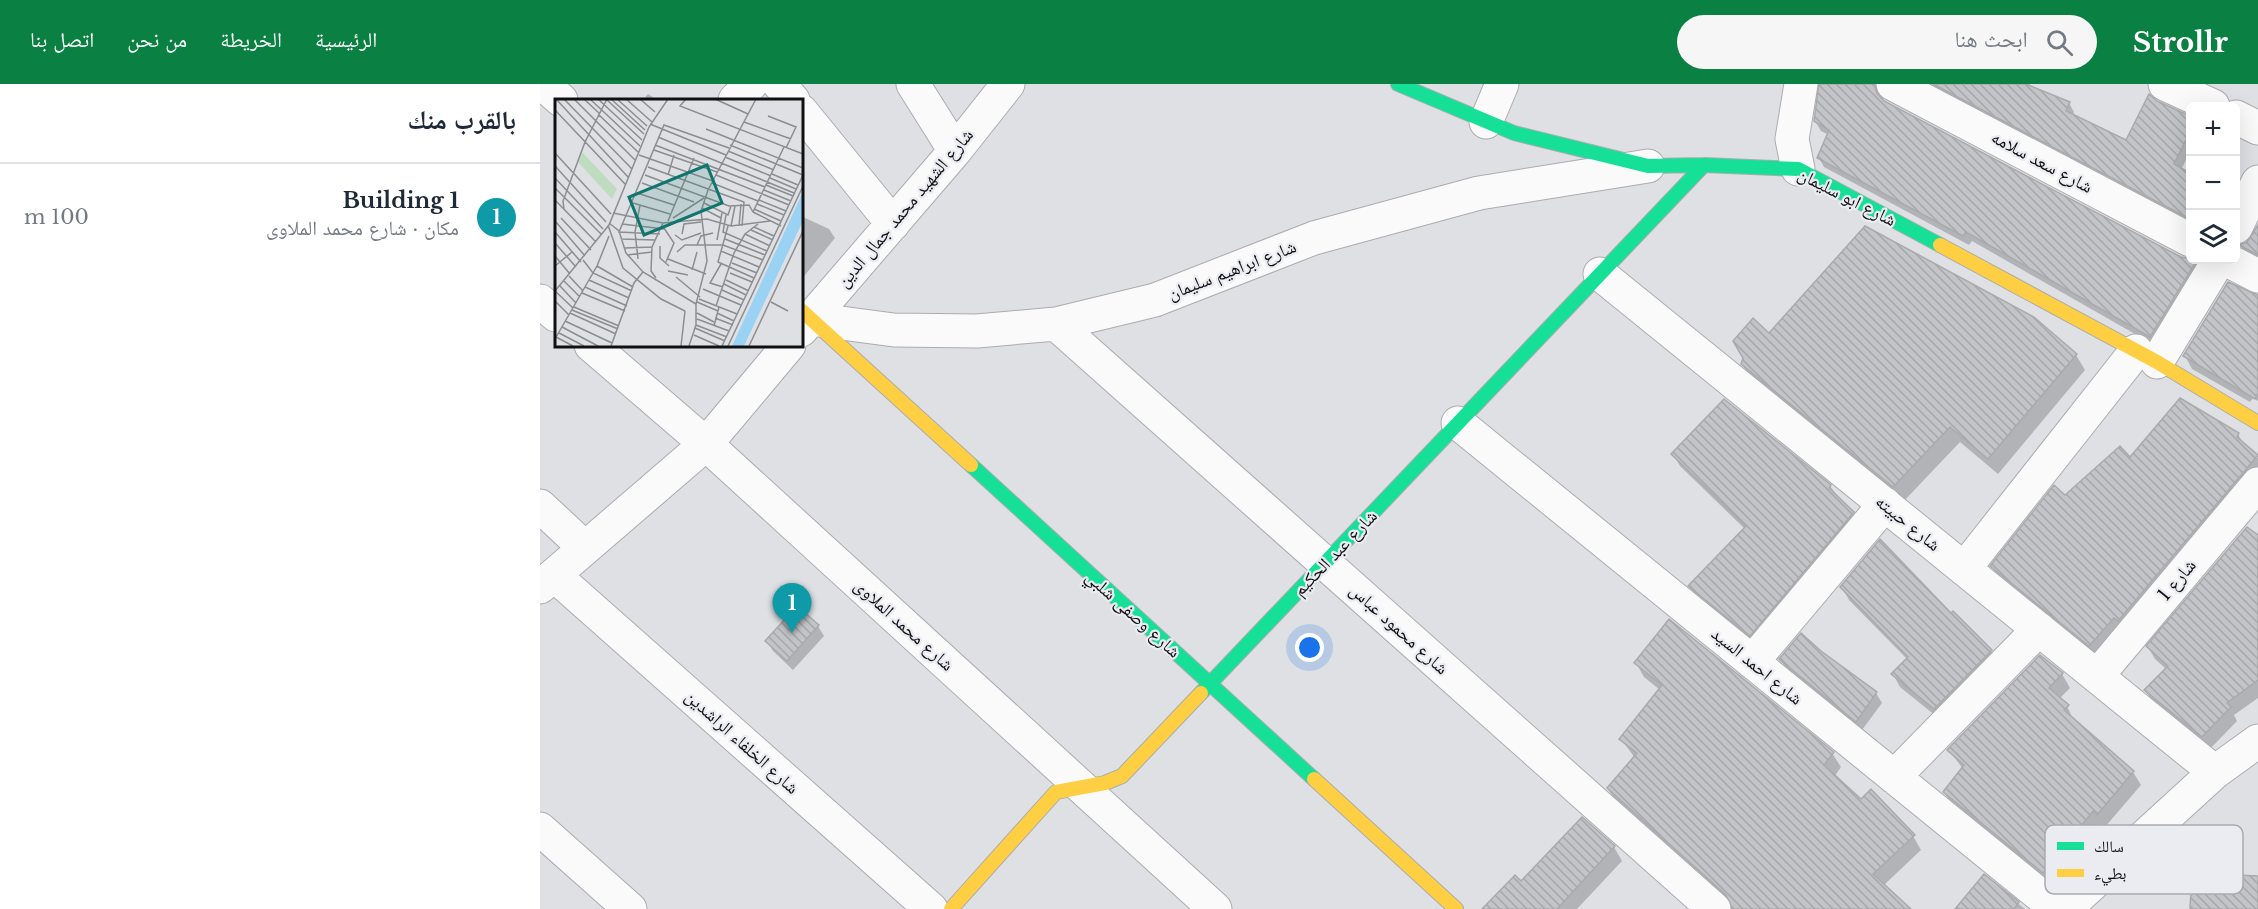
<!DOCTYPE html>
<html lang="ar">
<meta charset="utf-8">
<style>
:root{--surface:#fff;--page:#f6f6f7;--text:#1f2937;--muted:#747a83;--line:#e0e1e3;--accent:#0b8043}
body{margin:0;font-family:"Libre Baskerville","Noto Naskh Arabic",serif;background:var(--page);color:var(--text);direction:rtl}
.controls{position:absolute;right:18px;top:18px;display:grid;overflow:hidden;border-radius:9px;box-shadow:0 6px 24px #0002}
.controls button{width:54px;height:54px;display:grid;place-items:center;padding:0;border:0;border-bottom:2px solid var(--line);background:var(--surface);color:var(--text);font:30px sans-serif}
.you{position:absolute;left:770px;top:564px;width:21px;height:21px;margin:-15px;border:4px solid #fff;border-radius:50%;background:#1a73e8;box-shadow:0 0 0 9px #1a73e833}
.badge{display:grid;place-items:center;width:39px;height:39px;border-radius:50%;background:var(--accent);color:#fff;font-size:20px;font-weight:700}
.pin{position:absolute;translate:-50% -50px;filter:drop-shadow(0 2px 3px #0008)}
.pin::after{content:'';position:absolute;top:32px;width:21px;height:18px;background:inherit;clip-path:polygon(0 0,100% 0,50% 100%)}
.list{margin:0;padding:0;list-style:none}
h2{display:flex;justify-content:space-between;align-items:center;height:78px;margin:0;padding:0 24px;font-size:26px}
h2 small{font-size:20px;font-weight:400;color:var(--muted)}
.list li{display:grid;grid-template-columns:39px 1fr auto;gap:18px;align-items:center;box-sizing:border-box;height:108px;padding:0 24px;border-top:2px solid var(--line)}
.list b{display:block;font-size:22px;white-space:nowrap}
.list p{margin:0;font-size:20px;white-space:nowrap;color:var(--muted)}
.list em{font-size:20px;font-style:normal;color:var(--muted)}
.icon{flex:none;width:33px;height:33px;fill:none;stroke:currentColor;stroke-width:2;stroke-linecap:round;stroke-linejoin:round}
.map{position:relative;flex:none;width:1718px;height:825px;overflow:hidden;direction:ltr}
header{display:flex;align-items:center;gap:36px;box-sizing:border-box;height:84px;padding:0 30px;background:var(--accent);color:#fff}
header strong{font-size:28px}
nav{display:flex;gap:33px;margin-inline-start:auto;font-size:21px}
.search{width:420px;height:54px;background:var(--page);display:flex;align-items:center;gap:15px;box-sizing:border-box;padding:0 21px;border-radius:33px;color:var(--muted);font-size:22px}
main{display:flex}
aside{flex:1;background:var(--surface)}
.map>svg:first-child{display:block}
</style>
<header>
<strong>Strollr</strong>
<div class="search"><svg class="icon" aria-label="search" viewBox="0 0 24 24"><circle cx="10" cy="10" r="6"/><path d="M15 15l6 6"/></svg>ابحث هنا</div>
<nav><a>الرئيسية</a><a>الخريطة</a><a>من نحن</a><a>اتصل بنا</a></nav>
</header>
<main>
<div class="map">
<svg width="1718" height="825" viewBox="0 0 1718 825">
<defs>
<pattern id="building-back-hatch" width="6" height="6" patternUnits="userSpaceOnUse" patternTransform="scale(1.5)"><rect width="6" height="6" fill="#c3c4c7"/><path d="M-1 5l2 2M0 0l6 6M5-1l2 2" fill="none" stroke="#a6a7aa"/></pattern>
</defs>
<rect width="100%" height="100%" fill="#dfe0e4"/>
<path fill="#0003" d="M 1280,0 L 1343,0 L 1339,12 L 1343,18 L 1641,174 L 1660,176 L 1664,183 L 1616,262 L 1432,157 L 1429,161 L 1284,83 L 1279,74 L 1289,51 L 1281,47 L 1275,37 Z
M 1382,0 L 1489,0 L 1492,4 L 1529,19 L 1534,28 L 1533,32 L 1586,58 L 1616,18 L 1650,34 L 1650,68 L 1641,86 L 1650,91 L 1650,141 Z
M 108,10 L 117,16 L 103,16 Z
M 261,132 L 289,145 L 295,154 L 261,196 Z
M 1718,144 L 1718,177 L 1707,171 L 1701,162 L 1708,159 Z
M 1718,212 L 1718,317 L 1713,314 L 1710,318 L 1652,285 L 1645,272 Z
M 1536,271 L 1545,286 L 1458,390 L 1420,358 L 1363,418 L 1211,295 L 1202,280 Z
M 1184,317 L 1290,402 L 1319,440 L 1217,562 L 1157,513 L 1150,502 L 1205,445 L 1140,382 L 1133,370 Z
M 1698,350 L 1704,361 L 1718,374 L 1718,394 L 1558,575 L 1460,497 L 1452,482 L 1525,413 L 1590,376 Z
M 1718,453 L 1718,614 L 1694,631 L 1697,637 L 1670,665 L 1613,619 L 1606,607 L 1626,585 L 1615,575 L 1608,563 Z
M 1302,503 L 1411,531 L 1451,567 L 1458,579 L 1402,637 L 1360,603 L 1353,590 L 1368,576 L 1309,516 Z
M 278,542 L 284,552 L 253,586 L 233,567 L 227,557 Z
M 1280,568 L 1336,609 L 1342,619 L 1322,646 L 1246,585 L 1241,575 Z
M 1500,573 L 1522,590 L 1530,604 L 1519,615 L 1527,622 L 1534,637 L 1593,688 L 1601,701 L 1565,743 L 1561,740 L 1511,801 L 1412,721 L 1404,708 L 1423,685 L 1409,666 Z
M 1096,579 L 1292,669 L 1301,683 L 1294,693 L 1321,717 L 1373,752 L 1381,766 L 1344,801 L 1369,825 L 1194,825 L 1077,719 L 1068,705 L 1095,674 L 1081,655 L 1120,606 L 1104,593 Z
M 1042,735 L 1074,763 L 1082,777 L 1037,825 L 951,825 L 981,800 Z
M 1444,792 L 1485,825 L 1424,825 Z"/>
<path fill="url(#building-back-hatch)" stroke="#a9aaac" stroke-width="1.5" d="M 1279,0 L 1334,0 L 1337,9 L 1344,17 L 1641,173 L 1657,176 L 1610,253 L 1426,148 L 1423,152 L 1277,74 L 1289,46 L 1274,37 Z
M 1393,0 L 1486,0 L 1530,18 L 1526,27 L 1586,56 L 1609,10 L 1617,17 L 1650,32 L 1650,48 L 1634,80 L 1650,89 L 1650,135 Z
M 1718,141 L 1718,171 L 1699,161 L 1707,158 Z
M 1325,142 L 1494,233 L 1537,270 L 1448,375 L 1410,343 L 1353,403 L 1201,280 L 1203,274 L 1193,257 L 1213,234 L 1229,249 Z
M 1688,198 L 1718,211 L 1718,309 L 1715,315 L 1643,272 Z
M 1640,314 L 1699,349 L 1697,353 L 1718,371 L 1578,537 L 1574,534 L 1549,562 L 1450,482 L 1514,401 L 1525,411 L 1580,362 L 1590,373 Z
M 1184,315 L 1291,401 L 1289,404 L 1314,428 L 1210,552 L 1148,502 L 1206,442 L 1131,370 Z
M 1707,443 L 1718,451 L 1718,596 L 1687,619 L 1691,623 L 1662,653 L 1604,606 L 1628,582 L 1606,562 Z
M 1340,455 L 1411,529 L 1413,527 L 1452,566 L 1394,625 L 1351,590 L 1368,573 L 1300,503 Z
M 257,522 L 279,541 L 247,577 L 225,557 Z
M 1129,535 L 1294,668 L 1284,681 L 1321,715 L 1331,705 L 1375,751 L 1333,790 L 1371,825 L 1192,825 L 1186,811 L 1067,704 L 1097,669 L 1079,655 L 1122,601 L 1094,579 Z
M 1261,549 L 1281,567 L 1337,608 L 1316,638 L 1239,575 Z
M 1500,571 L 1523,589 L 1509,604 L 1529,621 L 1524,626 L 1594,687 L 1557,731 L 1553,727 L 1503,789 L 1403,708 L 1424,681 L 1407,666 Z
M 1042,733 L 1075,762 L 1017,825 L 942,825 L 975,791 L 981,797 Z
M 1652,789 L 1718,792 L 1718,825 L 1650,825 Z
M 1444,790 L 1479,818 L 1474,825 L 1415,825 Z"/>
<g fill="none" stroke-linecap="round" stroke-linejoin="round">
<g stroke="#abacaf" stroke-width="35">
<path id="street" d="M 3,0 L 21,16
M 239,0 L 253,16
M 373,0 L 415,67
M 1353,0 L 1650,156
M 1625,0 L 1673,22
M 195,16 L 211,0
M 261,27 L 353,140
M 1696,33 L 1718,44
M 946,38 L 962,0
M 1258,85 L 1252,55 L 1261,0
M 1696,143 L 1718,98
M 1687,176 L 1718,192
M 1060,190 L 1675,688
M 0,217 L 16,231
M 271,235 L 354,246 L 437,247 L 516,240 L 615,216 L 774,154 L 939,109 L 1108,82
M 516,240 L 1174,825
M 261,246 L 415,67 L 468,0
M 51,261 L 166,360 L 675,825
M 1617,278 L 1679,176
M 918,339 L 1517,825
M 0,422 L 45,464
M 1424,485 L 1596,267
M 14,491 L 391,825
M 0,503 L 166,360 L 249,261
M 1212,578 L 1345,420
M 1557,592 L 1718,400
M 1354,693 L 1499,545
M 0,745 L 90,825
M 1525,825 L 1675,688 L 1718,657"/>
</g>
<g stroke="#abacaf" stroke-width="16">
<path id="fast" d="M 858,0 L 974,49 L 1108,82 L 1164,81 L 1258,85 L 1400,161
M 431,381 L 774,695
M 661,609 L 1164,81"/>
</g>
<g stroke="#abacaf" stroke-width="16">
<path id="slow" d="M 1400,161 L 1617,278 L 1718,339
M 261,226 L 431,381
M 774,695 L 916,825
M 411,825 L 516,708 L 565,699 L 582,692 L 661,609"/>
</g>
<use href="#street" stroke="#fafafb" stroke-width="33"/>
<use href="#fast" stroke="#16e098" stroke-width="14"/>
<use href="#slow" stroke="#ffcf43" stroke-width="14"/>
</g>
<g text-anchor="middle" stroke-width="4.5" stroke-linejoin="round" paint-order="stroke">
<g font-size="18" fill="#101012" stroke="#ebecf2">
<text transform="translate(1502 78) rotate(28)" y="6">شارع سعد سلامه</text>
<text transform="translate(1307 113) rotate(27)" y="6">شارع ابو سليمان</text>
<text transform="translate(365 124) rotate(-50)" y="6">شارع الشهيد محمد جمال الدين</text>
<text transform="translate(692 186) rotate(-21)" y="6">شارع ابراهيم سليمان</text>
<text transform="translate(1368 439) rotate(39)" y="6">شارع حبيته</text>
<text transform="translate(795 469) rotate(-46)" y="6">شارع عبد الحكيم</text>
<text transform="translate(1637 496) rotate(-50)" y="6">شارع 1</text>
<text transform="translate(593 530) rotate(42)" y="6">شارع وصفى شلبي</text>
<text transform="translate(364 541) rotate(42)" y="6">شارع محمد الملاوى</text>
<text transform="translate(859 545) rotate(42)" y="6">شارع محمود عباس</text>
<text transform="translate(1217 582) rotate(39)" y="6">شارع احمد السيد</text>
<text transform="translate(202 658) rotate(42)" y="6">شارع الخلفاء الراشدين</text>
</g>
</g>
<g transform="translate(15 15)">
<rect width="248" height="248" fill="#dfe0e4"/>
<path d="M 27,53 L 62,90 L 57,100 L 23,63 Z" fill="#c0dcc0"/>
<path d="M 247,95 L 247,124 L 189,247 L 177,247 Z" fill="#9ad2f4"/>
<path fill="none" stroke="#8c8d90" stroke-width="1.5" d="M 1,0 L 73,78M 9,0 L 77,70M 19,0 L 80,61M 29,0 L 45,15M 35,0 L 85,47M 43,0 L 87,41M 56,0 L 90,31M 62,0 L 92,27M 71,0 L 97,23M 85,0 L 100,13M 131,0 L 125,7 L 248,55M 160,0 L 193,15M 52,1 L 89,35M 0,11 L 70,85M 44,16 L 83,53M 213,17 L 241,28 L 231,49M 189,23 L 236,40M 95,25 L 171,56M 151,30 L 248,69M 103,38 L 239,94M 100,46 L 210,88M 175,46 L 248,76M 99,51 L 162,73M 173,52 L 219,71M 0,54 L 56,115M 84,56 L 158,82M 170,58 L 216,77M 0,67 L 51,123M 93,68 L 189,103 L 187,127M 217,75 L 243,86M 90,76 L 174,107 L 194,106 L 198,113M 113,76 L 119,56M 161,76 L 234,106M 0,79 L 48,130M 215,79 L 241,90M 87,84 L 139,103M 157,84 L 203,102M 211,86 L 238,97M 0,89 L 46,135M 209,91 L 236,102M 82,94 L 119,106M 0,101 L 41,143M 204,101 L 231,112M 78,104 L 115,115M 149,104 L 173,116 L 176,107M 202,105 L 229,116M 147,109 L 166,119M 9,110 L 8,102 L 30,43 L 52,0M 199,110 L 226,122M 198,113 L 229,48M 198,113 L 226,127M 58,114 L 108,124 L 152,120 L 176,127 L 215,122M 171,116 L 168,133 L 212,152M 6,119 L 36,151M 118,119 L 149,99M 113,122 L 139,59M 1,123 L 30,157M 54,124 L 64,132 L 71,154 L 88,173 L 141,205 L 141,226 L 134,247M 67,125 L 109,130M 53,126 L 68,169 L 106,200 L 130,212M 173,127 L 163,163 L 199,179M 176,127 L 180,107M 184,127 L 186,105M 199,128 L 219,137M 109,129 L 119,144 L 111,163M 196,131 L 218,141M 0,133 L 26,163M 105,135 L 64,133 L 109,26 L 174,49M 127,135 L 129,125 L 146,123M 190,135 L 215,147M 120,136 L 127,141 L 146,134M 66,140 L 100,141M 170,140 L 210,156M 162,141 L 167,114M 0,144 L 21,168M 142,146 L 146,137 L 158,134M 105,147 L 105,159 L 114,167M 70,149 L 97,148M 166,152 L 204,168M 122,153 L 130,146 L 168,146 L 208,161M 72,156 L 97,153M 0,157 L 15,175M 83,160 L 80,133 L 85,106M 113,160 L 151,175M 28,161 L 38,174 L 77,192M 177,164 L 202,174M 166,165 L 155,184 L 168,188M 0,167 L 17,153M 42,167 L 78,188M 137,171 L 142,153M 113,172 L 133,176M 175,174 L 197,183M 14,177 L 28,192M 121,178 L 145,198M 101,179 L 96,172 L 97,148 L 108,124M 34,181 L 74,199M 171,181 L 194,192M 9,182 L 25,198M 169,185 L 191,196M 5,187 L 21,204M 30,188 L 72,207M 148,190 L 186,206M 167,191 L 189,201M 0,192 L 18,209M 0,192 L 54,126 L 94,28 L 113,0M 27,194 L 70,212M 144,200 L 182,215M 0,202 L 14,216M 142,203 L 163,212M 216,203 L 233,212M 141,205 L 152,162 L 146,112 L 153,91 L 201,0M 161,207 L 179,154 L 190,135 L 203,125M 19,208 L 64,227M 17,211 L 63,230M 15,214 L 61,235M 142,214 L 159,223M 162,214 L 179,222M 160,219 L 178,226M 142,220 L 174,232M 10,222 L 57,244M 141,226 L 172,238M 159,227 L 164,208M 7,228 L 43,247M 140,229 L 170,242M 4,234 L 29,247M 139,236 L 164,247M 1,238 L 18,247M 0,240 L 42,167 L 54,137M 56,247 L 79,184 L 88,173M 126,247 L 130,212M 167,247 L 248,76M 173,247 L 248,87M 194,247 L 248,132"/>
<path fill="#0f766e" fill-opacity="0.15" stroke="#0f766e" stroke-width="3" d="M 152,66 L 167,104 L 89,136 L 74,98 Z"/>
<rect width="248" height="248" fill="none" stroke="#101012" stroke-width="3"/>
</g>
<rect x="1505" y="741" width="198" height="69" rx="9" fill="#ebecf2" stroke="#a9aaaf" stroke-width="1.5"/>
<rect x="1517" y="758" width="27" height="8" fill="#16e098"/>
<rect x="1517" y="785" width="27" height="8" fill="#ffcf43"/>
<g font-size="16" fill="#101012">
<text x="1554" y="768">سالك</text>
<text x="1554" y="795">بطيء</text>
</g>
</svg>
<div class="controls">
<button>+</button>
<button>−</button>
<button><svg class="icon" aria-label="layers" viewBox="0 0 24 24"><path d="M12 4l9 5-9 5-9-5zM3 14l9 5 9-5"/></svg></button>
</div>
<div class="you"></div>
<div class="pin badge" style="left:252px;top:549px;background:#0f9aa8">1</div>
</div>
<aside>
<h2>بالقرب منك<small></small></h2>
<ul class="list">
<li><span class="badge" style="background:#0f9aa8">1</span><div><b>Building 1</b><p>مكان · شارع محمد الملاوى</p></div><em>100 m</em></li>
</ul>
</aside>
</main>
